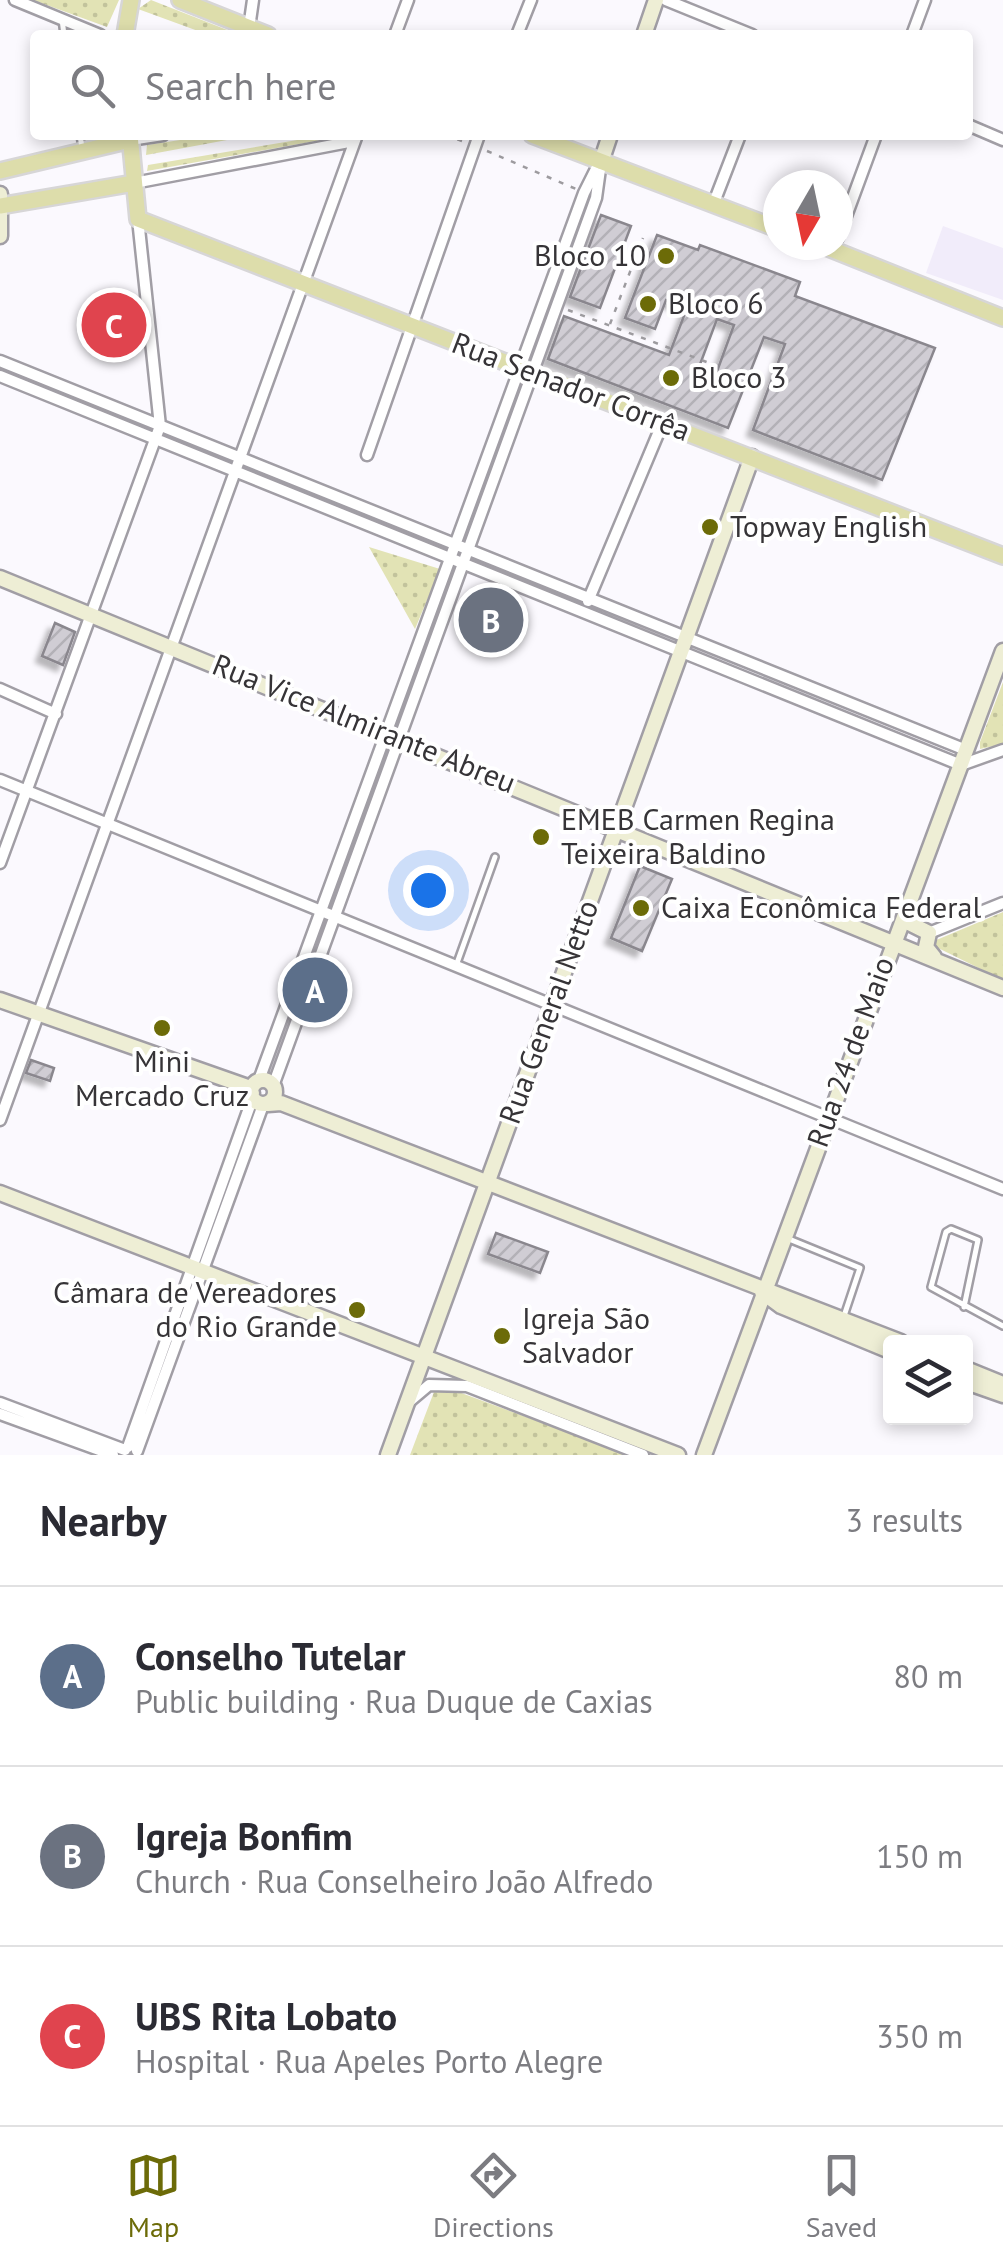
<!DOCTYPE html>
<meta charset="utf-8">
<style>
:root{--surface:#fff;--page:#f2f2f3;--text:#2b2b33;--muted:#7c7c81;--line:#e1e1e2;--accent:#6c6b08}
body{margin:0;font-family:"PT Sans",sans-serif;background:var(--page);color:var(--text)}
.controls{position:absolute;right:30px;bottom:30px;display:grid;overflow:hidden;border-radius:10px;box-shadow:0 5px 15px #0003}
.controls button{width:90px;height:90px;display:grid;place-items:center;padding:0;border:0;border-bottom:2px solid var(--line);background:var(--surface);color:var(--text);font:50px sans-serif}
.compass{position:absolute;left:763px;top:170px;width:90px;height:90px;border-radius:50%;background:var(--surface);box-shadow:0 5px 15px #0003;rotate:189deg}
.you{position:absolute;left:428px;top:890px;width:35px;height:35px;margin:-25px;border:8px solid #fff;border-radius:50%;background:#1a73e8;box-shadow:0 0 0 15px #1a73e833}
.badge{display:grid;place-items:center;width:65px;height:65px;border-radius:50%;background:var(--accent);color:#fff;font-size:32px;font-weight:700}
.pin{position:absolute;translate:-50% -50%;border:5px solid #fff;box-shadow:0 2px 10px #0006}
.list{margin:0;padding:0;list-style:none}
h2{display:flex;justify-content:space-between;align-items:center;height:130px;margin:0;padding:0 40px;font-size:42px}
h2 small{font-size:32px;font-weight:400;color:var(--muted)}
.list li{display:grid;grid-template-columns:65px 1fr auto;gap:30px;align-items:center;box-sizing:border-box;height:180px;padding:0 40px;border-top:2px solid var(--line)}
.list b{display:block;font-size:38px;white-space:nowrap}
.list p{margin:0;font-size:32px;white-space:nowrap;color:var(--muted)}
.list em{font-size:32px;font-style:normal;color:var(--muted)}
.icon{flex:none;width:55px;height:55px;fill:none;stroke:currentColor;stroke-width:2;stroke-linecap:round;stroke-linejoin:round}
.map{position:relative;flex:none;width:1003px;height:1455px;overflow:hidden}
.search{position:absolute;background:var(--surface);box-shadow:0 5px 15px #0003;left:30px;right:30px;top:30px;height:110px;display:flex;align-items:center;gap:25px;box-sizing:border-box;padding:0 35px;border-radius:10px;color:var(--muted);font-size:38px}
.sheet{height:670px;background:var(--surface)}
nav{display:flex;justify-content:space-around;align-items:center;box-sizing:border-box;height:140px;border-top:2px solid var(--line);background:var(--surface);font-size:28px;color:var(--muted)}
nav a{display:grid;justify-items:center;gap:5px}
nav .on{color:var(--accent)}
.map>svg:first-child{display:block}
</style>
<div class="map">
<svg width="1003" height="1455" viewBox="0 0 1003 1455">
<defs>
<pattern id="park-dots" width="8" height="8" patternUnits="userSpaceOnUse" patternTransform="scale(2.5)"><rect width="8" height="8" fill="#e2e3b5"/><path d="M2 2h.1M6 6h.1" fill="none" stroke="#c2c39c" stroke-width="1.8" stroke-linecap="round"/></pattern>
<pattern id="building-hatch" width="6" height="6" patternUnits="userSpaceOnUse" patternTransform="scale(2.5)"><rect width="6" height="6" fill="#d0cdd4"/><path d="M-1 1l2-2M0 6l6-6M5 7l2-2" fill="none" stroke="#b3b1b7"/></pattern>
<filter id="shadow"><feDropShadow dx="-6" dy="6" stdDeviation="2.5" flood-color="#0004"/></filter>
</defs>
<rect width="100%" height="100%" fill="#fbf9fe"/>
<path fill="#f1ecfa" d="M 943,226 L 1003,248 L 1003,300 L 926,273 Z"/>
<path fill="url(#park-dots)" d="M 33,0 L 119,0 L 107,27 Z
M 151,0 L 240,35 L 209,35 L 138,9 Z
M 213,135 L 254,135 L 146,155 L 147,145 Z
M 327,135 L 327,139 L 147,171 L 148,165 Z
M 369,547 L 440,569 L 415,629 Z
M 1003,682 L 1003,744 L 980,749 L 980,742 Z
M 1003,912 L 1003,980 L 936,947 L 934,941 Z
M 437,1384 L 629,1455 L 410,1455 Z"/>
<path fill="url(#building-hatch)" stroke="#8a878e" stroke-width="2.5" fill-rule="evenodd" filter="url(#shadow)" d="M 601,215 L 631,226 L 600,308 L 570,297 Z
M 657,235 L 698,250 L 700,245 L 800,282 L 795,296 L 935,348 L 882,480 L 753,430 L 785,344 L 764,337 L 728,428 L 548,359 L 564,316 L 669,355 L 687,308 L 666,300 L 655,329 L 625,318 ZM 717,319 L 734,325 L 716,374 L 699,367 Z
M 55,623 L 75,632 L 63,665 L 42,656 Z
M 640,866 L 672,879 L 642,951 L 611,938 Z
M 31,1060 L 54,1068 L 50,1081 L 26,1073 Z
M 496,1233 L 548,1252 L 540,1273 L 488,1254 Z"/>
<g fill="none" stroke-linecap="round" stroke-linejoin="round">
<g stroke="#a19ea5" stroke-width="10">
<path id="lane" d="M 62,19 L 64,35
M 80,135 L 82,148
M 457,963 L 495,857
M 789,1239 L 860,1268 L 844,1316
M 964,1307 L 978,1240 L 951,1229 L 946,1232 L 931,1287 L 1003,1326"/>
</g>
<g stroke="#a19ea5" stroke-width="15">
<path id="street" d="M 15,0 L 100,35
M 666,0 L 752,35
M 249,28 L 253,0
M 395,35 L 408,0
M 517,35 L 531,0
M 912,35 L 925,0
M 968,125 L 1003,140
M 130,140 L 163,135
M 134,183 L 354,141
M 713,205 L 740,135
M 838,238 L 876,135
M 0,361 L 966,750
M 0,376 L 961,765 L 1003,750
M 367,455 L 479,135
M 588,601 L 663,422
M 0,689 L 56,714
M 0,780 L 1003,1189
M 0,863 L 160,426 L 138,219
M 929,933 L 1003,903
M 259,1080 L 584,193 L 597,167
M 273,1086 L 596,198 L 601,162
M 0,1120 L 357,135
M 410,1401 L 429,1385 L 467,1386 L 643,1455
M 0,1403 L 125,1450
M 0,1414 L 113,1455
M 128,1447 L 253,1097
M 137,1451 L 263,1105"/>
</g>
<g stroke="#a19ea5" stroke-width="19">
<path id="secondary" d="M 644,35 L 656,0
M 601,162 L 610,135
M 0,194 L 0,236
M 0,578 L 1003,988
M 905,908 L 907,922 L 929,933 L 926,947 L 934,957
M 0,1000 L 245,1086 L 252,1093
M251 1092a12 12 0 1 1 24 0a12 12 0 1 1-24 0Z
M 268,1104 L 281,1103 L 901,1342
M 0,1193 L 678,1455
M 762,1292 L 781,1306 L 890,1351
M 966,1369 L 1003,1384
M 966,1382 L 1003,1395
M 388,1455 L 752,457
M 704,1455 L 1003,651"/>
</g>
<g stroke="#d7d6d7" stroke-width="20">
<path id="primary" d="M 180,0 L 268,35
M 125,35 L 131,0
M 130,135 L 138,219 L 1003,556
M 532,135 L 778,229
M 0,171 L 130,140
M 0,206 L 134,183
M 821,245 L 1003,318"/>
</g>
<path stroke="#9d9b9f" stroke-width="2.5" stroke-dasharray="5 8" stroke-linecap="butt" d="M 445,135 L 465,142
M 487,151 L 576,189
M 568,310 L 712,364
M 610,324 L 643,238"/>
<use href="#lane" stroke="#fff" stroke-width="5"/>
<use href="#street" stroke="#fff" stroke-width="10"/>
<use href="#secondary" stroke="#eeeed5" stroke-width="14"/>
<use href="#primary" stroke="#ddddab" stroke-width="15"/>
</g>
<g fill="#6c6b08" stroke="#fff" stroke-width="4">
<circle cx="666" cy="256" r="10"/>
<circle cx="648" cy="304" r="10"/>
<circle cx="671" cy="378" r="10"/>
<circle cx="710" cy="527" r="10"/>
<circle cx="541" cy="837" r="10"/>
<circle cx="641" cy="908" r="10"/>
<circle cx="162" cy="1028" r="10"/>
<circle cx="357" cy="1310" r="10"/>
<circle cx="502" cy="1336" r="10"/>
</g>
<g text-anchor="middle" stroke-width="8" stroke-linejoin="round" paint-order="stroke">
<g font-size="30" fill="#363437" stroke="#fff" text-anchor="start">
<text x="646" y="266" text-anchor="end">Bloco 10</text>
<text x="668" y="314">Bloco 6</text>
<text x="691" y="388">Bloco 3</text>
<text x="730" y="537">Topway English</text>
<text x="561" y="830">EMEB Carmen Regina<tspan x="561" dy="34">Teixeira Baldino</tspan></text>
<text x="661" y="918">Caixa Econômica Federal</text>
<text x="162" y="1072" text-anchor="middle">Mini<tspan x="162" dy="34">Mercado Cruz</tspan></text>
<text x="337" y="1303" text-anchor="end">Câmara de Vereadores<tspan x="337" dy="34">do Rio Grande</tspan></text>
<text x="522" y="1329">Igreja São<tspan x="522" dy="34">Salvador</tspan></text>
</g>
<g font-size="30" fill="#363437" stroke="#fff">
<text transform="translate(571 387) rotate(21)" y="10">Rua Senador Corrêa</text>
<text transform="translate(364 724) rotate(22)" y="10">Rua Vice Almirante Abreu</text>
<text transform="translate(549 1012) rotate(-70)" y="10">Rua General Netto</text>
<text transform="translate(851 1052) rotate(-70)" y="10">Rua 24 de Maio</text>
</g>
</g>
</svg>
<div class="controls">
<button><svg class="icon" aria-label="layers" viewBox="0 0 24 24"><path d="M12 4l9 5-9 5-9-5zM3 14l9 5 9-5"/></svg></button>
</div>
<svg class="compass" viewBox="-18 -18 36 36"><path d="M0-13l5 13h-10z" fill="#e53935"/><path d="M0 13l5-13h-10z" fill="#7c7c81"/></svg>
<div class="you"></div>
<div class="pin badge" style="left:315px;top:990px;background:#5c6f8a">A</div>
<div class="pin badge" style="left:491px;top:620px;background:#6b7280">B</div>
<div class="pin badge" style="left:114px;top:325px;background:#e0444e">C</div>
<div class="search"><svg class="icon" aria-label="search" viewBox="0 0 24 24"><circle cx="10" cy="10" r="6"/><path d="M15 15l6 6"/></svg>Search here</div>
</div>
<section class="sheet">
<h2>Nearby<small>3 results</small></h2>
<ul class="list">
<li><span class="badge" style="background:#5c6f8a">A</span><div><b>Conselho Tutelar</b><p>Public building · Rua Duque de Caxias</p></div><em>80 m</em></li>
<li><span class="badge" style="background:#6b7280">B</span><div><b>Igreja Bonfim</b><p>Church · Rua Conselheiro João Alfredo</p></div><em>150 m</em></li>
<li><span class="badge" style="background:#e0444e">C</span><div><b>UBS Rita Lobato</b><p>Hospital · Rua Apeles Porto Alegre</p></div><em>350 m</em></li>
</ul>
</section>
<nav>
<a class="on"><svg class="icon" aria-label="map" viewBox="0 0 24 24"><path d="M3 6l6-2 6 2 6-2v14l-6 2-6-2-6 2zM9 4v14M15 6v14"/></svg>Map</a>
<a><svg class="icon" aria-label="directions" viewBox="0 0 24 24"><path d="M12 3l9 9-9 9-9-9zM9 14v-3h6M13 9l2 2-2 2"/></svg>Directions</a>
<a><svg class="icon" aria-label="saved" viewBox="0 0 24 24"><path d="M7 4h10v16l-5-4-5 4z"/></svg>Saved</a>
</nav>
